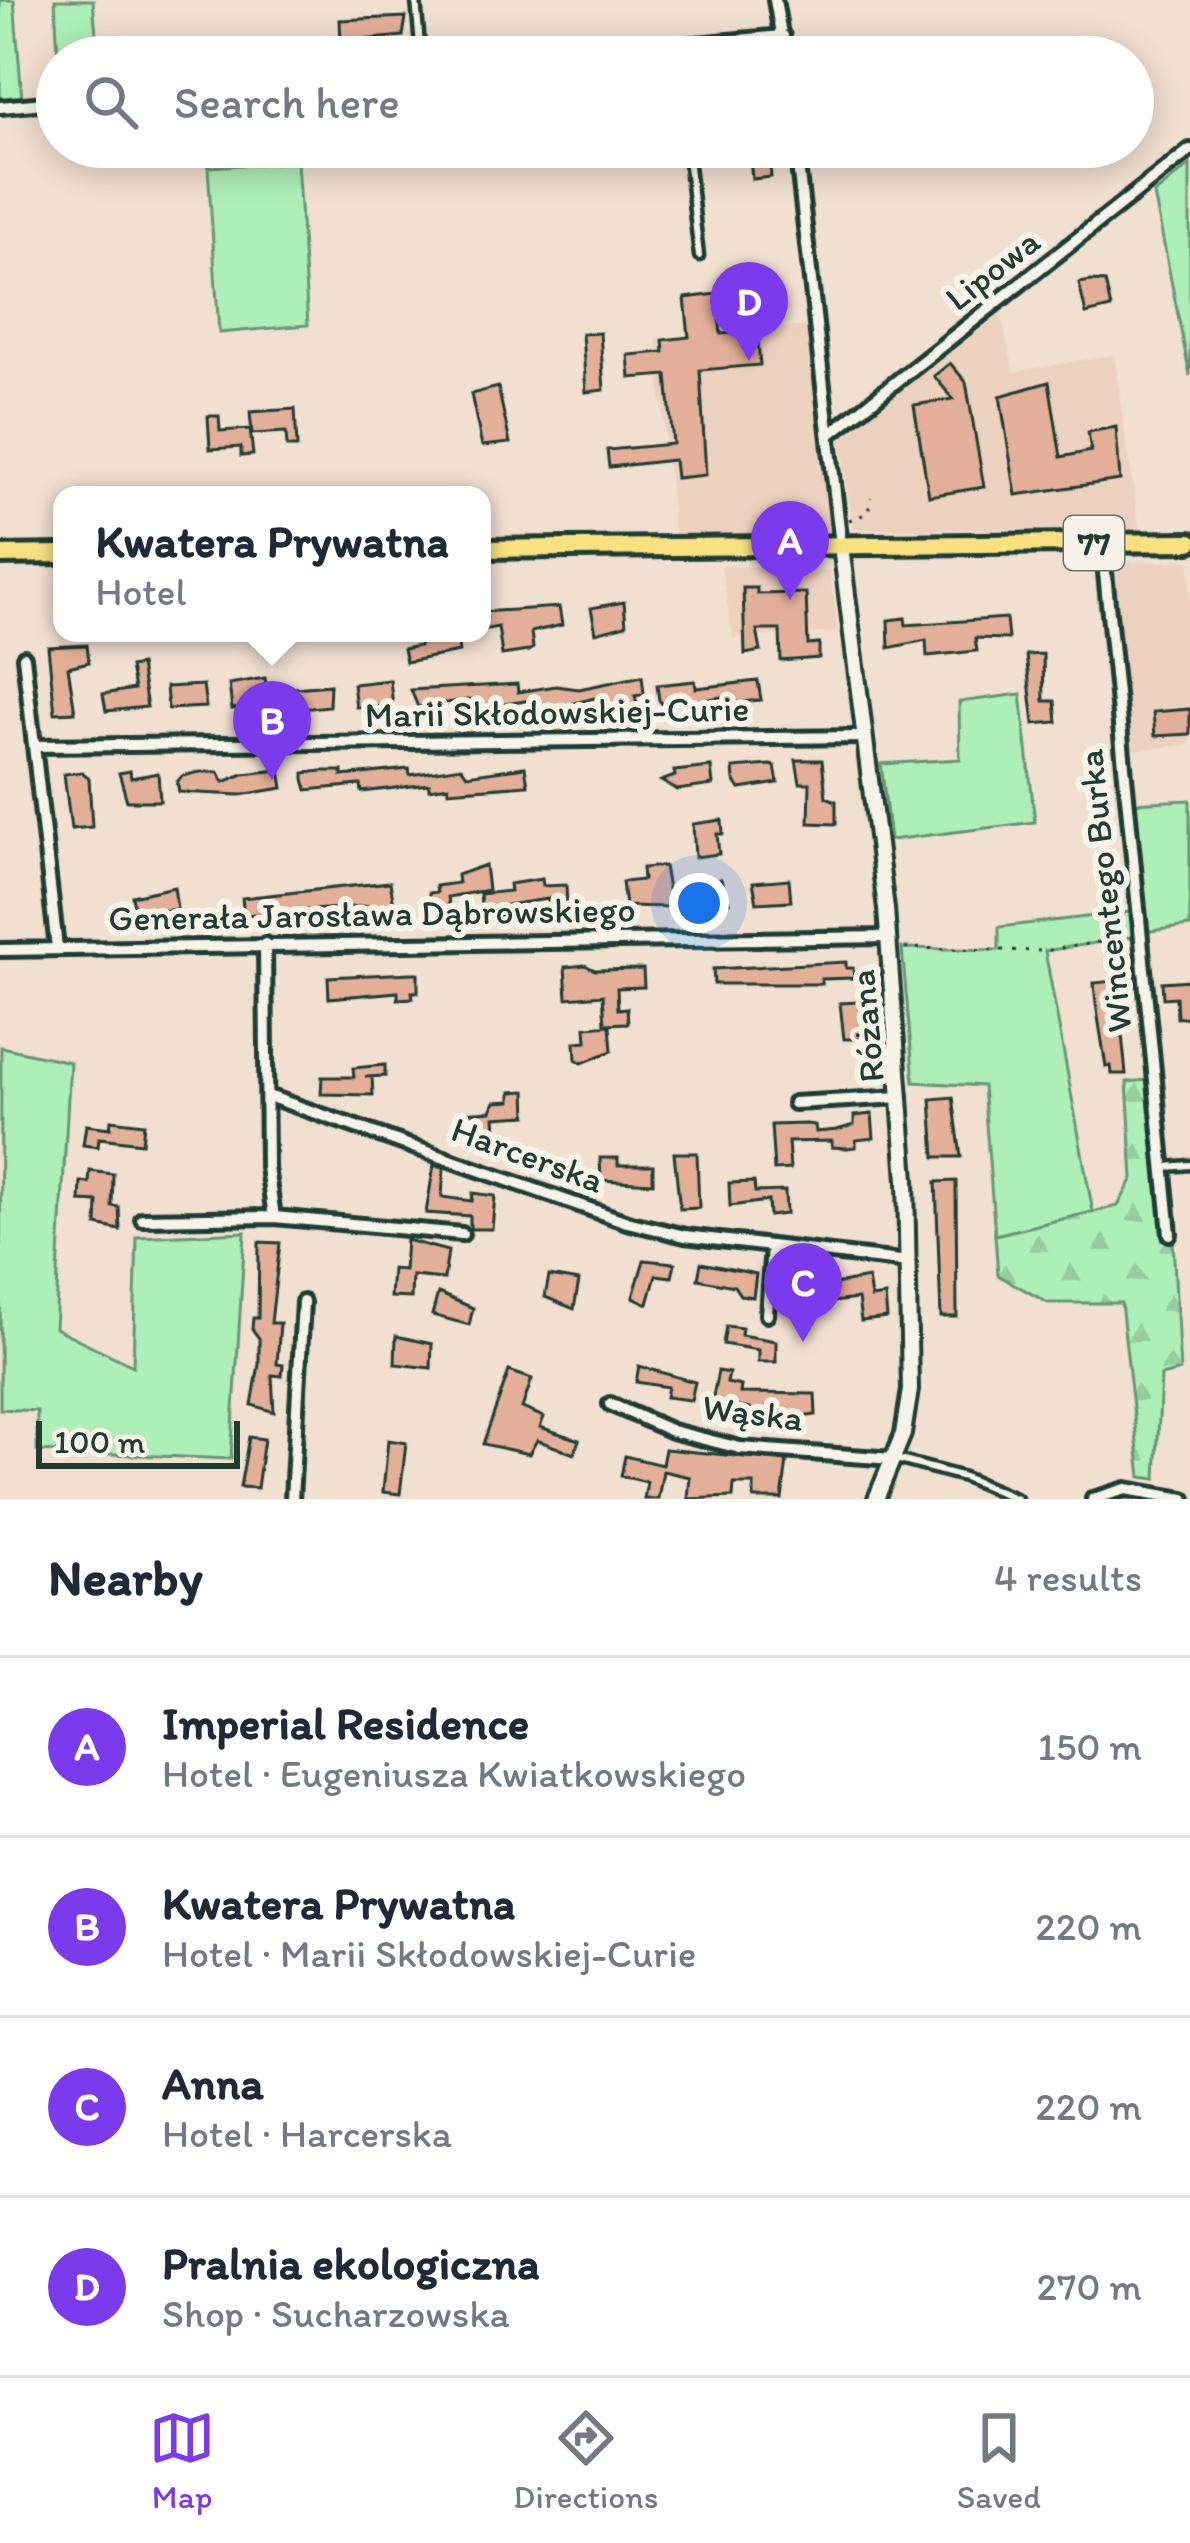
<!DOCTYPE html>
<meta charset="utf-8">
<style>
:root{--surface:#fff;--page:#f6f6f7;--text:#1f2937;--muted:#747a83;--line:#e0e1e3;--accent:#7c3aed}
body{margin:0;font-family:Itim,sans-serif;background:var(--page);color:var(--text)}
.scale{position:absolute;left:36px;bottom:30px;width:204px;box-sizing:border-box;padding-left:12px;border:6px solid #1f3d34;border-top:0;font-size:33px;line-height:42px;white-space:nowrap;color:#1f3d34;-webkit-text-stroke:9px #f7f3e8;paint-order:stroke}
.you{position:absolute;left:699px;top:903px;width:42px;height:42px;margin:-30px;border:9px solid #fff;border-radius:50%;background:#1a73e8;box-shadow:0 0 0 18px #1a73e833}
.badge{display:grid;place-items:center;width:78px;height:78px;border-radius:50%;background:var(--accent);color:#fff;font-size:39px;font-weight:700}
.pin{position:absolute;translate:-50% -99px;filter:drop-shadow(0 3px 6px #0008)}
.pin::after{content:'';position:absolute;top:63px;width:42px;height:36px;background:inherit;clip-path:polygon(0 0,100% 0,50% 100%)}
.popup{position:absolute;left:53px;top:486px;width:438px;height:156px;box-sizing:border-box;display:grid;place-content:center;border-radius:24px;background:var(--surface);filter:drop-shadow(0 3px 9px #0005);font-size:39px;white-space:nowrap;color:var(--muted)}
.popup b{font-size:45px;color:var(--text)}
.popup::after{content:'';position:absolute;left:50%;top:100%;margin-left:-24px;border:24px solid transparent;border-top-color:var(--surface)}
.list{margin:0;padding:0;list-style:none}
h2{display:flex;justify-content:space-between;align-items:center;height:156px;margin:0;padding:0 48px;font-size:51px}
h2 small{font-size:39px;font-weight:400;color:var(--muted)}
.list li{display:grid;grid-template-columns:78px 1fr auto;gap:36px;align-items:center;box-sizing:border-box;height:180px;padding:0 48px;border-top:3px solid var(--line)}
.list b{display:block;font-size:45px;white-space:nowrap}
.list p{margin:0;font-size:39px;white-space:nowrap;color:var(--muted)}
.list em{font-size:39px;font-style:normal;color:var(--muted)}
.icon{flex:none;width:66px;height:66px;fill:none;stroke:currentColor;stroke-width:2;stroke-linecap:round;stroke-linejoin:round}
.map{position:relative;flex:none;width:1190px;height:1499px;overflow:hidden}
.search{position:absolute;background:var(--surface);box-shadow:0 6px 30px #0003;left:36px;right:36px;top:36px;height:132px;display:flex;align-items:center;gap:30px;box-sizing:border-box;padding:0 42px;border-radius:66px;color:var(--muted);font-size:45px}
.sheet{height:876px;background:var(--surface)}
nav{display:flex;justify-content:space-around;align-items:center;box-sizing:border-box;height:168px;border-top:3px solid var(--line);background:var(--surface);font-size:33px;color:var(--muted)}
nav a{display:grid;justify-items:center;gap:6px}
nav .on{color:var(--accent)}
.map>svg:first-child{display:block}
</style>
<div class="map">
<svg width="1190" height="1499" viewBox="0 0 1190 1499">
<defs>
<pattern id="forest-firs" width="22" height="20" patternUnits="userSpaceOnUse" patternTransform="scale(3)"><rect width="22" height="20" fill="#aeeeb7"/><path d="M5 1l3.5 6h-7zM16 11l3.5 6h-7z" fill="#95cd9e"/></pattern>
</defs>
<rect width="100%" height="100%" fill="#f1dfd0"/>
<filter id="ink" filterUnits="userSpaceOnUse"><feTurbulence type="fractalNoise" baseFrequency=".00833" numOctaves="2"/><feDisplacementMap in="SourceGraphic" scale="24" xChannelSelector="R" yChannelSelector="G"/><feConvolveMatrix kernelMatrix="1 2 1 2 8 2 1 2 1" color-interpolation-filters="sRGB"/></filter>
<g filter="url(#ink)">
<path fill="#edd1bf" d="M 1001,314 L 1014,372 L 1114,355 L 1139,529 L 853,529 L 840,437 Z
M 810,326 L 832,535 L 674,535 L 656,338 Z
M 1190,561 L 1190,745 L 1125,750 L 1109,562 Z
M 721,565 L 830,571 L 838,632 L 733,638 Z"/>
<path fill="#aeeeb7" stroke="#669676" stroke-width="3" d="M 0,0 L 14,0 L 22,98 L 0,100 Z
M 55,0 L 93,0 L 98,57 L 58,57 Z
M 297,162 L 308,325 L 219,333 L 208,167 Z
M 1190,165 L 1190,376 L 1154,194 Z
M 1021,694 L 1035,822 L 890,840 L 881,764 L 960,759 L 959,702 Z
M 1190,800 L 1190,926 L 1142,932 L 1131,803 Z
M 1131,912 L 1133,937 L 1045,951 L 1093,1212 L 995,1235 L 983,1086 L 914,1082 L 902,948 L 999,950 L 999,927 Z
M 1,1047 L 70,1062 L 55,1328 L 133,1366 L 137,1237 L 245,1232 L 231,1459 L 37,1451 L 37,1411 L 0,1409 Z"/>
<path fill="url(#forest-firs)" stroke="#669676" stroke-width="3" d="M 1148,1080 L 1163,1240 L 1173,1241 L 1180,1371 L 1161,1376 L 1156,1479 L 1141,1477 L 1121,1303 L 1048,1303 L 998,1275 L 995,1235 L 1118,1206 L 1133,1178 L 1127,1082 Z"/>
<path fill="#e4af98" stroke="#1f3d34" stroke-width="3" d="M 406,17 L 403,36 L 341,42 L 340,20 Z
M 749,147 L 776,147 L 778,164 L 770,165 L 771,177 L 752,179 Z
M 1091,281 L 1105,282 L 1111,308 L 1086,314 L 1079,283 Z
M 717,294 L 721,334 L 757,331 L 760,365 L 700,370 L 706,475 L 676,478 L 674,460 L 609,467 L 607,450 L 673,444 L 667,375 L 630,378 L 628,355 L 664,352 L 663,340 L 689,337 L 685,298 Z
M 600,333 L 604,390 L 586,392 L 582,334 Z
M 950,363 L 966,382 L 984,487 L 929,496 L 914,405 L 953,399 L 934,376 Z
M 1049,382 L 1061,457 L 1091,451 L 1088,432 L 1116,427 L 1120,480 L 1016,495 L 1000,396 Z
M 498,387 L 510,443 L 482,446 L 471,394 Z
M 295,409 L 297,447 L 287,447 L 286,432 L 252,434 L 250,412 Z
M 208,416 L 219,416 L 220,431 L 250,429 L 253,455 L 241,456 L 241,447 L 210,449 Z
M 743,588 L 757,588 L 757,594 L 806,593 L 808,645 L 819,644 L 819,658 L 781,661 L 780,630 L 757,630 L 761,651 L 745,654 Z
M 624,602 L 626,625 L 596,633 L 591,608 Z
M 559,607 L 562,625 L 531,632 L 533,648 L 528,651 L 502,655 L 498,627 L 482,630 L 482,612 Z
M 905,618 L 906,625 L 1006,618 L 1008,639 L 975,638 L 977,651 L 927,656 L 926,640 L 889,648 L 888,620 Z
M 423,633 L 457,633 L 459,652 L 406,662 L 403,649 L 419,646 Z
M 87,645 L 89,662 L 68,667 L 75,712 L 55,713 L 48,647 Z
M 1043,654 L 1044,701 L 1055,701 L 1057,722 L 1034,724 L 1026,655 Z
M 140,665 L 147,707 L 106,711 L 103,694 L 134,689 L 130,667 Z
M 642,676 L 644,694 L 635,696 L 637,704 L 620,706 L 600,707 L 599,697 L 559,707 L 540,707 L 539,699 L 479,708 L 473,699 L 418,707 L 411,690 L 517,684 L 518,692 L 556,686 L 579,689 Z
M 265,678 L 270,705 L 232,709 L 229,684 Z
M 390,680 L 393,706 L 356,707 L 353,684 Z
M 695,681 L 696,688 L 758,681 L 761,700 L 722,704 L 721,697 L 664,706 L 659,700 L 657,685 Z
M 203,685 L 206,707 L 168,709 L 166,687 Z
M 330,685 L 329,706 L 293,710 L 295,688 Z
M 1190,709 L 1190,734 L 1155,736 L 1153,712 Z
M 796,760 L 822,760 L 826,797 L 836,801 L 836,824 L 809,823 L 810,783 L 800,783 Z
M 770,765 L 775,766 L 778,783 L 740,789 L 734,780 L 733,768 Z
M 461,767 L 467,775 L 525,767 L 528,785 L 448,791 L 448,786 L 429,789 L 429,784 L 362,792 L 361,785 L 307,790 L 304,779 L 304,773 L 322,771 L 342,771 L 342,776 L 409,769 L 410,775 Z
M 711,767 L 713,785 L 677,790 L 661,781 L 675,776 L 674,771 Z
M 280,770 L 283,788 L 240,795 L 179,792 L 177,782 L 182,776 L 200,772 L 218,772 L 224,782 L 243,774 Z
M 130,771 L 131,778 L 158,773 L 160,801 L 127,801 L 119,773 Z
M 82,772 L 89,778 L 92,827 L 71,829 L 64,774 Z
M 722,820 L 723,834 L 717,834 L 719,854 L 695,857 L 693,824 Z
M 485,865 L 488,890 L 448,897 L 450,911 L 432,914 L 429,893 L 437,892 L 436,886 L 458,883 L 457,875 Z
M 664,866 L 671,907 L 625,906 L 622,882 L 643,880 L 642,868 Z
M 542,879 L 543,886 L 566,885 L 567,905 L 548,905 L 548,899 L 500,906 L 501,915 L 482,917 L 480,894 L 510,891 L 509,884 Z
M 721,879 L 729,902 L 693,907 L 689,883 Z
M 789,879 L 791,901 L 757,903 L 753,882 Z
M 390,882 L 394,904 L 244,915 L 242,898 Z
M 174,887 L 177,909 L 140,913 L 134,908 L 132,896 Z
M 846,962 L 846,968 L 853,968 L 854,978 L 821,979 L 822,984 L 714,984 L 713,969 Z
M 585,965 L 595,970 L 643,969 L 644,987 L 617,988 L 618,1009 L 627,1008 L 628,1023 L 605,1024 L 603,995 L 567,998 L 565,967 Z
M 412,973 L 418,973 L 418,992 L 412,992 L 413,998 L 398,999 L 398,992 L 329,998 L 328,977 Z
M 1190,980 L 1190,1017 L 1177,1018 L 1176,997 L 1163,998 L 1162,982 Z
M 1114,981 L 1117,985 L 1126,1074 L 1112,1074 L 1111,1066 L 1106,1067 L 1096,1004 L 1094,983 Z
M 858,1002 L 866,1032 L 859,1039 L 844,1039 L 840,1003 Z
M 610,1025 L 612,1051 L 582,1063 L 576,1059 L 575,1042 L 587,1041 L 586,1027 Z
M 385,1065 L 385,1076 L 365,1077 L 372,1077 L 373,1095 L 321,1094 L 322,1077 L 354,1077 L 353,1068 Z
M 526,1091 L 527,1115 L 495,1117 L 496,1129 L 463,1132 L 462,1113 L 491,1111 L 495,1102 L 511,1101 L 511,1092 Z
M 953,1097 L 961,1157 L 935,1157 L 931,1099 Z
M 872,1114 L 874,1138 L 856,1140 L 856,1147 L 847,1148 L 832,1147 L 832,1141 L 788,1142 L 790,1169 L 774,1170 L 771,1125 L 806,1124 L 815,1125 L 816,1132 L 837,1130 L 854,1125 L 854,1116 Z
M 111,1120 L 144,1124 L 142,1143 L 99,1138 L 98,1147 L 83,1145 L 86,1125 L 110,1128 Z
M 674,1153 L 697,1153 L 699,1208 L 680,1209 Z
M 600,1158 L 618,1158 L 618,1165 L 653,1165 L 653,1183 L 601,1180 Z
M 434,1165 L 444,1168 L 442,1197 L 472,1201 L 473,1193 L 495,1196 L 492,1229 L 470,1229 L 470,1216 L 426,1213 Z
M 90,1171 L 113,1174 L 112,1206 L 119,1207 L 120,1230 L 97,1225 L 98,1202 L 80,1201 L 81,1182 L 89,1183 Z
M 956,1181 L 957,1317 L 941,1317 L 936,1182 Z
M 754,1182 L 755,1192 L 785,1191 L 786,1214 L 769,1216 L 768,1201 L 730,1206 L 729,1183 Z
M 406,1240 L 448,1251 L 444,1279 L 412,1276 L 411,1298 L 390,1297 L 392,1269 L 404,1270 Z
M 259,1242 L 280,1243 L 271,1323 L 280,1323 L 277,1364 L 283,1365 L 282,1376 L 272,1375 L 274,1412 L 252,1405 L 259,1364 L 259,1338 L 252,1329 L 253,1318 L 258,1318 Z
M 644,1260 L 675,1263 L 672,1277 L 656,1275 L 648,1304 L 633,1297 Z
M 701,1263 L 756,1274 L 753,1297 L 740,1295 L 734,1286 L 698,1279 Z
M 549,1276 L 579,1281 L 574,1309 L 545,1297 Z
M 868,1278 L 871,1298 L 885,1296 L 887,1318 L 861,1321 L 858,1299 L 832,1302 L 830,1285 Z
M 438,1293 L 473,1308 L 469,1325 L 432,1315 Z
M 726,1326 L 742,1328 L 741,1335 L 776,1341 L 776,1362 L 758,1362 L 758,1350 L 723,1344 Z
M 396,1336 L 432,1344 L 431,1368 L 395,1364 Z
M 639,1366 L 695,1382 L 691,1400 L 666,1397 L 668,1387 L 636,1382 Z
M 509,1371 L 532,1379 L 522,1408 L 544,1417 L 540,1427 L 579,1440 L 574,1454 L 537,1440 L 529,1454 L 483,1444 Z
M 718,1371 L 729,1373 L 727,1383 L 741,1386 L 740,1393 L 815,1394 L 816,1415 L 792,1418 L 792,1429 L 774,1428 L 765,1424 L 766,1417 L 750,1416 L 750,1409 L 712,1402 Z
M 249,1437 L 264,1439 L 257,1488 L 240,1487 Z
M 388,1440 L 406,1443 L 400,1494 L 383,1492 Z
M 665,1449 L 787,1461 L 782,1499 L 754,1499 L 754,1484 L 734,1484 L 733,1497 L 688,1499 L 690,1477 L 663,1471 L 658,1499 L 644,1499 L 647,1482 L 621,1476 L 625,1456 L 662,1465 Z"/>
<g fill="none" stroke-linecap="round" stroke-linejoin="round">
<g stroke="#1f3d34" stroke-width="15">
<path id="service" d="M 416,0 L 421,57
M 687,147 L 699,256
M 1166,1167 L 1190,1165
M 896,1459 L 964,1477 L 1017,1499"/>
</g>
<g stroke="#1f3d34" stroke-width="20">
<path id="minor" d="M 775,0 L 785,57
M 554,57 L 783,36
M 0,107 L 57,102
M 796,147 L 841,546
M 830,434 L 1190,150
M 1102,542 L 1170,1234
M 24,657 L 57,948
M 35,746 L 864,737
M 265,944 L 267,1167 L 274,1217
M 0,950 L 889,937
M 268,1096 L 627,1222 L 685,1236 L 909,1262
M 794,1103 L 901,1097
M 142,1219 L 274,1217 L 462,1234
M 767,1315 L 772,1246
M 610,1404 L 672,1431 L 740,1448 L 893,1459
M 292,1499 L 303,1302
M 1093,1499 L 1126,1489 L 1184,1499"/>
</g>
<g stroke="#1f3d34" stroke-width="22">
<path id="tertiary" d="M 841,546 L 886,909 L 906,1180 L 910,1390 L 903,1434 L 876,1499"/>
</g>
<g stroke="#1f3d34" stroke-width="26">
<path id="primary" d="M 482,549 L 1190,542
M 0,555 L 62,554"/>
</g>
<path stroke="#1f3d34" stroke-width="3" stroke-dasharray="3 9" stroke-linecap="butt" d="M 849,520 L 868,513 L 871,497
M 905,948 L 1045,951 L 1129,937"/>
<use href="#service" stroke="#f7f3e8" stroke-width="6"/>
<use href="#minor" stroke="#f7f3e8" stroke-width="10"/>
<use href="#tertiary" stroke="#f7f3e8" stroke-width="14"/>
<use href="#primary" stroke="#f9e181" stroke-width="16"/>
</g>
</g>
<g text-anchor="middle" stroke-width="12" stroke-linejoin="round" paint-order="stroke">
<rect fill="#f7f3e8" stroke="#60746a" stroke-width="3" x="1064" y="516" width="60" height="54" rx="9"/>
<g font-size="33" font-weight="bold" fill="#1f3d34">
<text x="1094" y="555">77</text>
</g>
<g font-size="36" fill="#1f3d34" stroke="#f7f3e8">
<text transform="translate(992 269) rotate(-38)" y="13">Lipowa</text>
<text transform="translate(557 711) rotate(-1)" y="13">Marii Skłodowskiej-Curie</text>
<text transform="translate(1104 891) rotate(-96)" y="13">Wincentego Burka</text>
<text transform="translate(372 913) rotate(-1)" y="13">Generała Jarosława Dąbrowskiego</text>
<text transform="translate(866 1026) rotate(-95)" y="13">Różana</text>
<text transform="translate(528 1154) rotate(20)" y="13">Harcerska</text>
<text transform="translate(753 1412) rotate(7)" y="13">Wąska</text>
</g>
</g>
</svg>
<div class="scale">100 m</div>
<div class="you"></div>
<div class="pin badge" style="left:790px;top:600px">A</div>
<div class="pin badge" style="left:272px;top:780px">B</div>
<div class="popup"><b>Kwatera Prywatna</b>Hotel</div>
<div class="pin badge" style="left:803px;top:1342px">C</div>
<div class="pin badge" style="left:749px;top:361px">D</div>
<div class="search"><svg class="icon" aria-label="search" viewBox="0 0 24 24"><circle cx="10" cy="10" r="6"/><path d="M15 15l6 6"/></svg>Search here</div>
</div>
<section class="sheet">
<h2>Nearby<small>4 results</small></h2>
<ul class="list">
<li><span class="badge">A</span><div><b>Imperial Residence</b><p>Hotel · Eugeniusza Kwiatkowskiego</p></div><em>150 m</em></li>
<li><span class="badge">B</span><div><b>Kwatera Prywatna</b><p>Hotel · Marii Skłodowskiej-Curie</p></div><em>220 m</em></li>
<li><span class="badge">C</span><div><b>Anna</b><p>Hotel · Harcerska</p></div><em>220 m</em></li>
<li><span class="badge">D</span><div><b>Pralnia ekologiczna</b><p>Shop · Sucharzowska</p></div><em>270 m</em></li>
</ul>
</section>
<nav>
<a class="on"><svg class="icon" aria-label="map" viewBox="0 0 24 24"><path d="M3 6l6-2 6 2 6-2v14l-6 2-6-2-6 2zM9 4v14M15 6v14"/></svg>Map</a>
<a><svg class="icon" aria-label="directions" viewBox="0 0 24 24"><path d="M12 3l9 9-9 9-9-9zM9 14v-3h6M13 9l2 2-2 2"/></svg>Directions</a>
<a><svg class="icon" aria-label="saved" viewBox="0 0 24 24"><path d="M7 4h10v16l-5-4-5 4z"/></svg>Saved</a>
</nav>
